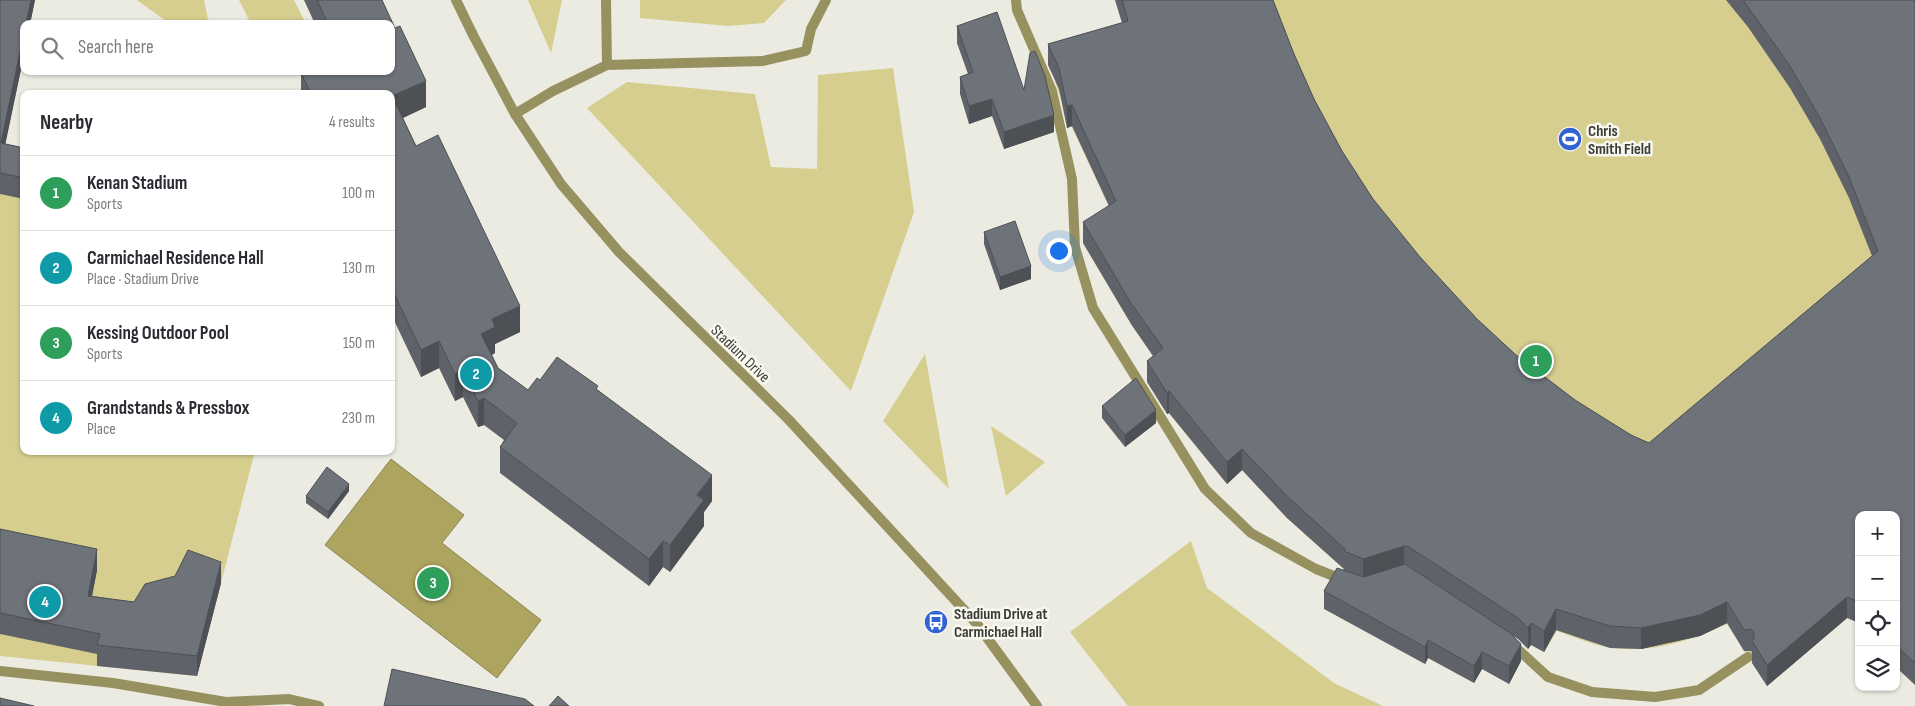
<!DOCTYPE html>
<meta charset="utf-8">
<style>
:root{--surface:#fff;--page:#f2f2f3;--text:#2b2b33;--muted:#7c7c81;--line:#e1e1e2;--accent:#111827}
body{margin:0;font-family:"Sofia Sans Condensed",sans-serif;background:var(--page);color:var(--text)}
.controls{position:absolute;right:15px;bottom:15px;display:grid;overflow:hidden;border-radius:10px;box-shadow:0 1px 4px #0004}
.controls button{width:45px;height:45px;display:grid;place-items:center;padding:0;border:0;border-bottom:1px solid var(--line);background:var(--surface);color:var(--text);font:25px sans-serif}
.you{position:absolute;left:1058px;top:250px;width:18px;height:18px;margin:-12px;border:4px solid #fff;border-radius:50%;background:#1a73e8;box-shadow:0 0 0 8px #1a73e833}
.badge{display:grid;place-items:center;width:32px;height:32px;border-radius:50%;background:var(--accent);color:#fff;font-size:16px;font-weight:700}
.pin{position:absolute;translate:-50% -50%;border:2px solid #fff;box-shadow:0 1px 5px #0006}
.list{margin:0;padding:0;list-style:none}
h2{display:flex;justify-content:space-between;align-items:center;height:65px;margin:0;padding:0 20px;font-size:21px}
h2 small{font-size:16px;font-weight:400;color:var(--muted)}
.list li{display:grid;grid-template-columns:32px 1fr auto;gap:15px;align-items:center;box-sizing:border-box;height:75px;padding:0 20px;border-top:1px solid var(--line)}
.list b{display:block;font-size:19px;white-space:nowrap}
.list p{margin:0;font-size:16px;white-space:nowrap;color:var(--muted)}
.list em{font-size:16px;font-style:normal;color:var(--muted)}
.icon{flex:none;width:28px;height:28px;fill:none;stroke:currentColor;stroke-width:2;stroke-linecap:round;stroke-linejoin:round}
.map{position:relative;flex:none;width:1915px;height:706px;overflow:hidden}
.search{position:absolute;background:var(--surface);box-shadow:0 1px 4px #0004;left:20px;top:20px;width:375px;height:55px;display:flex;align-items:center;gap:12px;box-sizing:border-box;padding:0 18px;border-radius:10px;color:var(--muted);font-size:19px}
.panel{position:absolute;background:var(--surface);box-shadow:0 1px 4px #0004;left:20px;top:90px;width:375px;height:365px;border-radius:10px}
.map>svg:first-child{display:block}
</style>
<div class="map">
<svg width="1915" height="706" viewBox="0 0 1915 706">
<rect width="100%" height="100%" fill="#ecebe2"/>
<path fill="#d6ce8f" d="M 137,0 L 204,0 L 209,24 L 170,24 Z
M 239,0 L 294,0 L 306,24 L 251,24 Z
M 528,0 L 562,0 L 551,53 Z
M 640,0 L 786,0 L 764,23 L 728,26 L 640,18 Z
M 1124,0 L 1915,0 L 1899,670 L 1896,666 L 1896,515 L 1859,515 L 1851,615 L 1767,686 L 1727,624 C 1691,641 1652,653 1612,648 C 1593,645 1574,637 1557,631 L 1544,652 L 1488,620 L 1355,579 L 1287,518 L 1242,470 L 1227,484 L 1167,411 L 1183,398 L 1131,324 L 1083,243 L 1116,222 L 1069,121 L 1055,82 L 1066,78 L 1128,42 Z
M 893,68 L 914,212 L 851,391 L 587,108 L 627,82 L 755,94 L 771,167 L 817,169 L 818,75 Z
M 0,156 L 24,162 L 24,451 L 255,451 L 197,676 L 0,656 Z
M 925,354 L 949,489 L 883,421 Z
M 991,426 L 1045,462 L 1006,496 Z
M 1191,541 L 1207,588 L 1334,683 L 1383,706 L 1128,706 L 1070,632 Z"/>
<path fill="#ada55f" stroke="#8b8653" d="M 391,459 L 464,515 L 442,543 L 541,620 L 497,678 L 325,545 Z"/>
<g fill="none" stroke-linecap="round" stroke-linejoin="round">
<path stroke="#979160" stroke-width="10" d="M 607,65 L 763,61 L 806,51 L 811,29 L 826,0
M 515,114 L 553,91 L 607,65 L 606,0
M 0,671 L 113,683 L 226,702 L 289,699 L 319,706"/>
<path stroke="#979160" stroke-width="10" d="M 456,0 L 473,35 L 515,114 L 561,184 L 619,252 L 789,420 L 898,538 L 977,624 L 1037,706
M 1016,0 L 1017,10 L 1052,91 L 1072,179 L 1075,247 L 1093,308 L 1205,489 L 1251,533 L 1316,569 L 1344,580
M 1512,644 L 1548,677 L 1592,692 L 1655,697 L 1699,690 L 1748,657"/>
</g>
<path fill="#5f6268" d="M 0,0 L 35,0 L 30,24 L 24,24 L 24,55 L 5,144 L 24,148 L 24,199 L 0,194 Z
M 304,0 L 382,0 L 426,107 L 403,118 L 416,146 L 520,332 L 495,344 L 495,353 L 492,355 L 498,368 L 528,390 L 540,380 L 598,390 L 712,501 L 704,512 L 704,526 L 670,572 L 663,567 L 649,586 L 500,473 L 500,447 L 504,440 L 484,425 L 478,427 L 463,397 L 455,401 L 439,368 L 421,377 L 391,314 L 391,94 L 301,94 L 301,73 L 391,71 L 391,24 L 315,24 Z
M 1115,0 L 1273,0 L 1294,54 L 1314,99 L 1342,151 L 1373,199 L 1420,257 L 1477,319 L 1516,355 L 1575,400 L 1631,435 L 1649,443 L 1872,256 L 1849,198 L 1820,139 L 1790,88 L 1748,27 L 1726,0 L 1915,0 L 1915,685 L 1899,670 L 1896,666 L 1896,515 L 1859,515 L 1859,623 L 1847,618 L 1767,686 L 1752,663 L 1752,652 L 1751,651 L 1744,651 L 1727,623 L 1700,636 L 1641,649 L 1610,648 L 1556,630 L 1544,652 L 1531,645 L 1528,649 L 1518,639 L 1513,636 L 1521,661 L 1509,684 L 1482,669 L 1474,683 L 1428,658 L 1425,664 L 1324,609 L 1324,591 L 1344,569 L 1287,518 L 1242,470 L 1227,484 L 1169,413 L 1167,414 L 1147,382 L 1147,361 L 1153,356 L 1131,324 L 1083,243 L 1083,222 L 1109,206 L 1072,126 L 1067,128 L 1059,89 L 1048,65 L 1048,44 L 1122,23 Z
M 957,26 L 1024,90 L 1054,132 L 1004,149 L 992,116 L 969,124 L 960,94 L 960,77 L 968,74 L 957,43 Z
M 984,232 L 1031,279 L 1000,290 L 984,244 Z
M 1102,406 L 1156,423 L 1125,447 L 1102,418 Z
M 349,491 L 328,519 L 306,503 L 306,496 Z
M 0,529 L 97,570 L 92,596 L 134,602 L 221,583 L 197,676 L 97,666 L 97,654 L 0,634 Z"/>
<path fill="#4d5055" d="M 31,0 L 35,0 L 30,24 L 26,24 Z
M 24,33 L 24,55 L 1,165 L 1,143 Z
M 426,81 L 426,107 L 392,123 L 392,96 Z
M 992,99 L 992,116 L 969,124 L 969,106 Z
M 1072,105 L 1072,126 L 1067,128 L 1067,106 Z
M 1054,115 L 1054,132 L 1004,149 L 1004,132 Z
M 1031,266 L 1031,279 L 1000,290 L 1000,277 Z
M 520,306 L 520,332 L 495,344 L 495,353 L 481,360 L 481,334 L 492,319 Z
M 439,341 L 439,368 L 421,377 L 421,350 Z
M 463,370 L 463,397 L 455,401 L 455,374 Z
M 1169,391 L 1169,413 L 1167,414 L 1167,393 Z
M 484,398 L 484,425 L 478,427 L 478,401 Z
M 1156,410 L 1156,423 L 1125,447 L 1125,435 Z
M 1242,449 L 1242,470 L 1227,484 L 1227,462 Z
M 712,475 L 712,501 L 704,512 L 704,526 L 670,572 L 670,545 L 697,495 Z
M 349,484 L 349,491 L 328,519 L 328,512 Z
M 663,541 L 663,567 L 649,586 L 649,559 Z
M 1404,546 L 1404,567 L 1363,581 L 1363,559 Z
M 97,549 L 97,570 L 88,616 L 88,596 Z
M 221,562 L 221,583 L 197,676 L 197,656 Z
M 1847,597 L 1847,618 L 1767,686 L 1767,665 Z
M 1727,602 L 1727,623 L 1700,636 L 1641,649 L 1641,628 Z
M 1556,609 L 1556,630 L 1544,652 L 1544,631 Z
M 1531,623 L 1531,645 L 1528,649 L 1528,628 Z
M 1428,640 L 1428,658 L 1425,664 L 1425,647 Z
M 1521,644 L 1521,661 L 1509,684 L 1509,666 Z
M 1482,652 L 1482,669 L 1474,683 L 1474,666 Z"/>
<path fill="#6e7279" stroke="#4d5055" d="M 0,0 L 31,0 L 26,24 L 24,24 L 24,33 L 1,143 L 24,148 L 24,178 L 0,173 Z
M 317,0 L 382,0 L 395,28 L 400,26 L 426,81 L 392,96 L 416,146 L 438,135 L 520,306 L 492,319 L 495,327 L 481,334 L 498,368 L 528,390 L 537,378 L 540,380 L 557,357 L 598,386 L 596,389 L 712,475 L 697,495 L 704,500 L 670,545 L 663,541 L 649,559 L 500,447 L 517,423 L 484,398 L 478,401 L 463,370 L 455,374 L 439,341 L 421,350 L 391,287 L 391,94 L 311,94 L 301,73 L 304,71 L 391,71 L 391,24 L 328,24 Z
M 1122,0 L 1273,0 L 1294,54 L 1314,99 L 1342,151 L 1373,199 L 1420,257 L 1477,319 L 1516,355 L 1575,400 L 1631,435 L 1649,443 L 1878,251 L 1849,177 L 1820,118 L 1790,66 L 1743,0 L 1915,0 L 1915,663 L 1899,648 L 1896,644 L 1896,515 L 1859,515 L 1859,602 L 1847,597 L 1767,665 L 1752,641 L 1754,638 L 1754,632 L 1751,629 L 1744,630 L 1727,602 L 1700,615 L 1641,628 L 1610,626 L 1556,609 L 1544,631 L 1531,623 L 1528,628 L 1518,618 L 1409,547 L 1404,546 L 1363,559 L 1344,551 L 1345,549 L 1287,496 L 1242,449 L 1227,462 L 1169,391 L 1167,393 L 1147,361 L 1163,348 L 1131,303 L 1083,222 L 1116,201 L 1072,105 L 1067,106 L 1059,68 L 1048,44 L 1128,21 Z
M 997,12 L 1024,90 L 1030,53 L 1035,51 L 1045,76 L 1054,115 L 1004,132 L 992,99 L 969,106 L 960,77 L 973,72 L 957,26 Z
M 1015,221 L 1031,266 L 1000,277 L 984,232 Z
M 1136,378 L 1156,410 L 1125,435 L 1102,406 Z
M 327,467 L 349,484 L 328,512 L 306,496 Z
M 0,529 L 97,549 L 88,596 L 134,602 L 145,584 L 175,576 L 188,550 L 221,562 L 197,656 L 97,645 L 100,634 L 0,613 Z
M 1405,564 L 1510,633 L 1521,644 L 1509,666 L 1482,652 L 1474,666 L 1428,640 L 1425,647 L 1324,591 L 1337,568 L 1364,577 Z
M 392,669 L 525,699 L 534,706 L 384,706 Z
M 558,696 L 569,706 L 549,706 Z
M 0,698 L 34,706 L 0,706 Z"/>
<defs>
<g id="stadium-disc" transform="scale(1.25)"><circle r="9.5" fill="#3363d3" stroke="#f9f8ef"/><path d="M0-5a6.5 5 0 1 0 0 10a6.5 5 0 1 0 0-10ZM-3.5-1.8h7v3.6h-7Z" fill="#fff"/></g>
<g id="bus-disc" transform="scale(1.25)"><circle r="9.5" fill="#3363d3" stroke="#f9f8ef"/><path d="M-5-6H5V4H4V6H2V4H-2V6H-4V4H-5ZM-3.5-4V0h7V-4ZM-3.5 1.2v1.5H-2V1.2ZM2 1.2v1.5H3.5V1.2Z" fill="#fff"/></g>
</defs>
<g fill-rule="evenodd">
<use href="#stadium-disc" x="1570" y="139"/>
<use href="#bus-disc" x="936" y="622"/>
</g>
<g text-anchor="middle" stroke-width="5" stroke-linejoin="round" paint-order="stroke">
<g font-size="16" font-weight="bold" fill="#3c3c38" stroke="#f9f8ef" text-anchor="start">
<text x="1588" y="136">Chris<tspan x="1588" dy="18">Smith Field</tspan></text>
<text x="954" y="619">Stadium Drive at<tspan x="954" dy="18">Carmichael Hall</tspan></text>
</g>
<g font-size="16" fill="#3c3c38" stroke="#f9f8ef">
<text transform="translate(741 353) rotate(44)" y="6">Stadium Drive</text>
</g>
</g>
</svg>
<div class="controls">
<button>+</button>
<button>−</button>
<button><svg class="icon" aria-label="locate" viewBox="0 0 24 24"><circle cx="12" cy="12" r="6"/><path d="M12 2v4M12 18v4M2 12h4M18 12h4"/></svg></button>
<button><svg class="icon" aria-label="layers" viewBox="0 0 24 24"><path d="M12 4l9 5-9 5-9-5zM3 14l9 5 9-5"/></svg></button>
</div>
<div class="you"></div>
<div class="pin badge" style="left:1536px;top:361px;background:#2e9e5b">1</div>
<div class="pin badge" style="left:476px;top:374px;background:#0f9aa8">2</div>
<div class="pin badge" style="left:433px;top:583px;background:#2e9e5b">3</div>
<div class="pin badge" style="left:45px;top:602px;background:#0f9aa8">4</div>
<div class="search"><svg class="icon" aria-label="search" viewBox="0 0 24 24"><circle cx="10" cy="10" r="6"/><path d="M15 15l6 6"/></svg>Search here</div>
<section class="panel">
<h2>Nearby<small>4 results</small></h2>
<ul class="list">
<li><span class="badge" style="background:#2e9e5b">1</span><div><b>Kenan Stadium</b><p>Sports</p></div><em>100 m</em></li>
<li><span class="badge" style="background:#0f9aa8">2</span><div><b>Carmichael Residence Hall</b><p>Place · Stadium Drive</p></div><em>130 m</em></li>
<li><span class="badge" style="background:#2e9e5b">3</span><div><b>Kessing Outdoor Pool</b><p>Sports</p></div><em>150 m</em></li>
<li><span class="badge" style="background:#0f9aa8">4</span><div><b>Grandstands &amp; Pressbox</b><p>Place</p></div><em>230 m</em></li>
</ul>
</section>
</div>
